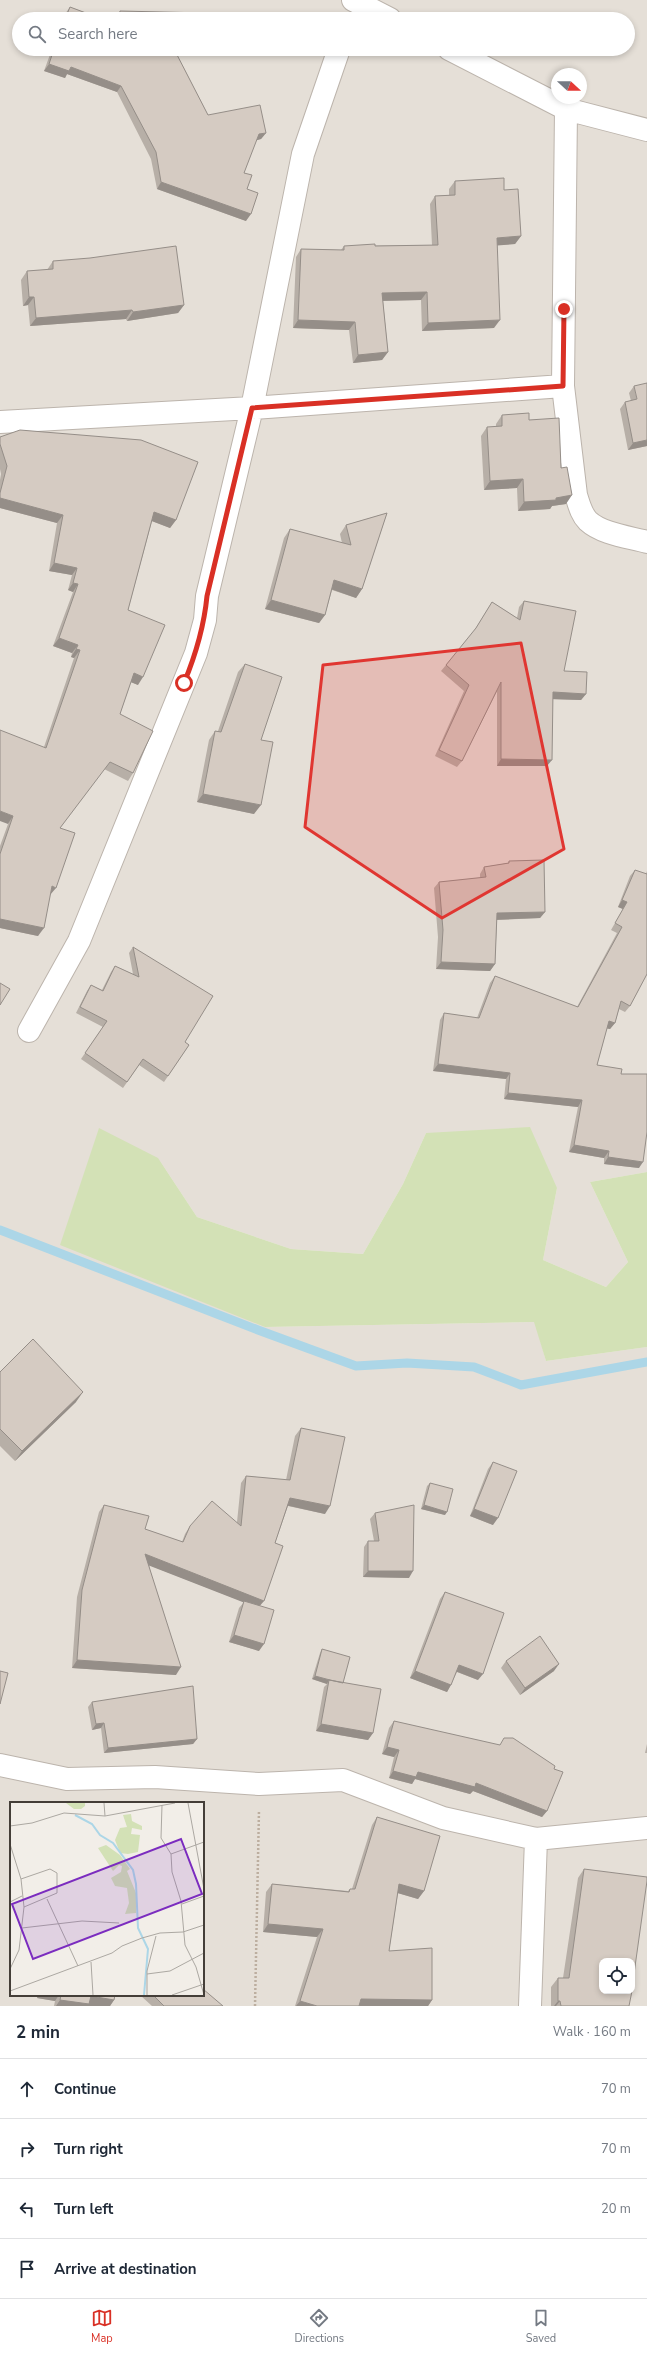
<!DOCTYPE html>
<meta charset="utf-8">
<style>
:root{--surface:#fff;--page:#f2f2f3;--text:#1f2937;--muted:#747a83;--line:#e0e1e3;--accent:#d93025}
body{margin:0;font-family:"Nunito Sans",sans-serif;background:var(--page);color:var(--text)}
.controls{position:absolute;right:12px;bottom:12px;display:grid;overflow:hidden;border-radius:8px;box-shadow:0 2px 6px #0003}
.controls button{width:36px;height:36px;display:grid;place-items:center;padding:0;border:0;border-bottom:1px solid var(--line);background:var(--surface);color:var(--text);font:20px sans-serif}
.compass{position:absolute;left:551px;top:68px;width:36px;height:36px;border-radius:50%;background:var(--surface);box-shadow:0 2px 6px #0003;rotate:111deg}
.stop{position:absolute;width:12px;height:12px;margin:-9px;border:3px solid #d93025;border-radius:50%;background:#fff}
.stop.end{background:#d93025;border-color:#fff;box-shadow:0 1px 4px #0008}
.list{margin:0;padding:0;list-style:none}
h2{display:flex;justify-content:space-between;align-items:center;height:52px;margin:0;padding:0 16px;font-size:17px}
h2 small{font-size:13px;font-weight:400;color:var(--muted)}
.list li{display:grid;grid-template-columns:26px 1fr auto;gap:12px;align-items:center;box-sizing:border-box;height:60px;padding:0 16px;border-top:1px solid var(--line)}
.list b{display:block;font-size:15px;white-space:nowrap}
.list em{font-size:13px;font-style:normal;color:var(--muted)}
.icon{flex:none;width:22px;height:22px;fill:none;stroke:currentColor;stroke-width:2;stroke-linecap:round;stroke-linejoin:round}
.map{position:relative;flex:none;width:647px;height:2006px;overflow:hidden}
.search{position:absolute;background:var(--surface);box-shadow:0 2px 6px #0003;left:12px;right:12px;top:12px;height:44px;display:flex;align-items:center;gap:10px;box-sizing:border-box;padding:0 14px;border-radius:22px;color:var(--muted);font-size:15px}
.sheet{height:292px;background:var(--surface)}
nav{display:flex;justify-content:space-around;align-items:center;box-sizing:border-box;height:56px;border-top:1px solid var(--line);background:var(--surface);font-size:11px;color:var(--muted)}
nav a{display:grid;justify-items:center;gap:2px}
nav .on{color:var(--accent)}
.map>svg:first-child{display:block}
</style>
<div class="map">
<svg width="647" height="2006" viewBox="0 0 647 2006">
<rect width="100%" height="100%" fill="#f2eee8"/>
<path fill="#e5dfd7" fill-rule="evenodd" d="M 0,0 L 647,0 L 647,1172 L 590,1182 L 628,1262 L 606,1287 L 543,1260 L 557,1188 L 426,1133 L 403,1184 L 363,1254 L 291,1249 L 197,1217 L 158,1158 L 265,1327 L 535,1322 L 546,1361 L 647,1347 L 647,2006 L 0,2006 ZM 19,19 L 628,19 L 628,49 L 19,49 ZM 557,74 L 581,74 L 581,98 L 557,98 ZM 11,1803 L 203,1803 L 203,1995 L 11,1995 ZM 602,1961 L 632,1961 L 632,1991 L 602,1991 Z"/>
<path fill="#d3e1b6" d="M 530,1127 L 557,1188 L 543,1260 L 606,1287 L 628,1262 L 590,1182 L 647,1172 L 647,1347 L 546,1361 L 534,1322 L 265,1327 L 60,1245 L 99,1128 L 158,1158 L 197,1217 L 291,1249 L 363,1254 L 403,1184 L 426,1133 Z"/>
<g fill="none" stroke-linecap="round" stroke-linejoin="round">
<path stroke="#acd6e7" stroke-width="9" d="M 0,1230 L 258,1330 L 356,1366 L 407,1363 L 474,1367 L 521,1385 L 647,1362"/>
<g stroke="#bcb4ac" stroke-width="24">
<path id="minor" d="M 353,0 L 390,19
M 449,49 L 566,109 L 647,130
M 566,109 L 563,386 L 576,495 C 579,504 581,514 588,521 C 602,534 629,537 647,542
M 0,422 L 252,408 L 563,386
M 29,1031 L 79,941 L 196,653 L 205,620 L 207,596 L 252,408 L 303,154 L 339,49
M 0,1765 L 67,1779 L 155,1777 L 259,1784 L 343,1780 L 443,1818 L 536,1839 L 647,1828
M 530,2006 L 536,1839"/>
</g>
<path stroke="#bcae9f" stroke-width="2.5" stroke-dasharray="2 2" stroke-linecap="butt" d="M 255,2006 L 259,1810"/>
<use href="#minor" stroke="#fff" stroke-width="22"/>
</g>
<path fill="#b7afa7" d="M 70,7 L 102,19 L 63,19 L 65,14 Z
M 120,11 L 204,19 L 117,19 L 118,14 Z
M 52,49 L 174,49 L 208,115 L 266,133 L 261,139 L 256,140 L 244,173 L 247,189 L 246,221 L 157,189 L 151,159 L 117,92 L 67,74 L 65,78 L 44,71 Z
M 455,181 L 504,190 L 521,236 L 515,244 L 497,245 L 494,328 L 422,331 L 421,300 L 383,301 L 388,352 L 382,360 L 353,363 L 349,330 L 293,328 L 296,257 L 301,249 L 341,250 L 344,246 L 432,245 L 430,204 L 435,196 L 449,195 L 449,189 Z
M 53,261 L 184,305 L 178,313 L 127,321 L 126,319 L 30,326 L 28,305 L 23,306 L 21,280 L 27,271 L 47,270 Z
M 634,386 L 647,446 L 628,450 L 620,409 L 625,402 L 631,401 L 629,393 Z
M 502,415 L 529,420 L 561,468 L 566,504 L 552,506 L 550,509 L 518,511 L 517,488 L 484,490 L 481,436 L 487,427 L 496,427 L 496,424 Z
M 0,437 L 176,520 L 170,528 L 152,521 L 128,610 L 138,685 L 131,682 L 120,714 L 133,773 L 128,781 L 104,769 L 60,828 L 50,895 L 38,936 L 0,928 L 0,846 L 8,824 L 44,747 L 74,658 L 71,657 L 72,653 L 53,646 L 73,592 L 68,590 L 72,575 L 49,571 L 57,523 L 0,508 L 0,480 L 1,474 L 0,469 Z
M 387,513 L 362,589 L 356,598 L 332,590 L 325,615 L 319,623 L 265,609 L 284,538 L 290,529 L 342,543 L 340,534 L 346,525 Z
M 524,601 L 564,671 L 586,694 L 581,700 L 553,699 L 547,766 L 497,766 L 497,691 L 462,761 L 457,767 L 435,756 L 464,691 L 441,671 L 446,665 L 474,631 L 492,602 L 517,618 L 519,607 Z
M 245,664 L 261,740 L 254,814 L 197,802 L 209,740 L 215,731 L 218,731 L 238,672 Z
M 509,861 L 545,912 L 540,918 L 497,920 L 495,964 L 490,971 L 436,969 L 438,937 L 434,888 L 439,882 L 480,878 L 480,874 L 484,867 L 508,863 Z
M 635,870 L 646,874 L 647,871 L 647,974 L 630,1006 L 625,1012 L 619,1009 L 615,1023 L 610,1029 L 607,1028 L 597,1065 L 621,1074 L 639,1168 L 604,1164 L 604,1158 L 569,1152 L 578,1107 L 504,1099 L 506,1079 L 433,1071 L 440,1020 L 444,1013 L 477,1018 L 490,983 L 495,976 L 577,1007 L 617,933 L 611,930 L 623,909 L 618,907 L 630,876 Z
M 133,947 L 185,1042 L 189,1045 L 164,1082 L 139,1065 L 123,1088 L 81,1059 L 103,1027 L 76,1013 L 87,991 L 91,985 L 102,990 L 111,972 L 115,966 L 133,974 L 129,953 Z
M 0,1372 L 76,1402 L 15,1461 L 0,1446 Z
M 301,1428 L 325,1514 L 288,1506 L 275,1543 L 260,1606 L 259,1651 L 229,1642 L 239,1608 L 244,1602 L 149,1565 L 176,1675 L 72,1668 L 77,1597 L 99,1512 L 104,1505 L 145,1529 L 182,1542 L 185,1534 L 190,1526 L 237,1522 L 241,1483 L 246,1476 L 286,1480 L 295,1436 Z
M 493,1462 L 493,1525 L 470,1516 L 488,1469 Z
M 430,1483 L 445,1515 L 421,1509 L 427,1486 Z
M 375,1513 L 409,1578 L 363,1577 L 364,1547 L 368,1541 L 374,1541 L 370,1519 Z
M 445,1592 L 478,1680 L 457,1672 L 447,1692 L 410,1678 L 440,1599 Z
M 322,1649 L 343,1683 L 373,1733 L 368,1740 L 316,1731 L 324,1687 L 327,1684 L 312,1679 L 320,1653 Z
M 506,1661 L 554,1671 L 520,1695 L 501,1668 Z
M 92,1702 L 197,1739 L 193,1744 L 104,1753 L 101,1728 L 92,1730 L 88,1707 Z
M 394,1721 L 554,1769 L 547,1811 L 542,1817 L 473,1791 L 470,1794 L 415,1779 L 412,1784 L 389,1778 L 394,1757 L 382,1754 L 389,1728 Z
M 647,1744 L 647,1753 L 645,1753 Z
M 377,1817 L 424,1891 L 418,1899 L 398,1893 L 389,1951 L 432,2000 L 428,2006 L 295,2006 L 317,1937 L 263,1932 L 266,1892 L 272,1884 L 348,1891 L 350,1889 L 352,1889 L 372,1825 Z
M 584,1869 L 629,2006 L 551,2006 L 551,1987 L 558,1978 L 563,1978 L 578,1878 Z
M 38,1995 L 115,1995 L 114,2000 L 110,2006 L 54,2006 L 55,2001 L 37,1998 Z
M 140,1995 L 203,1995 L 223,2006 L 152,2006 Z"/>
<path fill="#958e88" d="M 49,64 L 71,67 L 121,86 L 117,92 L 67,74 L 65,78 L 44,71 Z
M 266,133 L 261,139 L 254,141 L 259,134 Z
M 161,182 L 251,214 L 246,221 L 157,189 Z
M 521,236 L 515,244 L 491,246 L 497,238 Z
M 427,292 L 421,300 L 376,301 L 382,293 Z
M 29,297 L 34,297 L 28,305 L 23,306 Z
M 184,305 L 178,313 L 127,321 L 133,312 Z
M 132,310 L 126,319 L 30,326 L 36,318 Z
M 298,320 L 355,322 L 349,330 L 293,328 Z
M 500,320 L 494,328 L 422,331 L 428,323 Z
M 388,352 L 382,360 L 353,363 L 358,355 Z
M 647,440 L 647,446 L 628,450 L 633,443 Z
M 523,479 L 517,488 L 484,490 L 490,481 Z
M 572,495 L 566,504 L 552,506 L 550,509 L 518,511 L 524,502 Z
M 0,498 L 63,515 L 57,523 L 0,508 Z
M 154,512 L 176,520 L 170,528 L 149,520 Z
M 54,563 L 77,568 L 72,575 L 49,571 Z
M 334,580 L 362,589 L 356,598 L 328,588 Z
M 73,583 L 78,584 L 73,592 L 68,590 Z
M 271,600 L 325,615 L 319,623 L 265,609 Z
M 59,638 L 78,645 L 72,653 L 53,646 Z
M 76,649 L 80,650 L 74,658 L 71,657 Z
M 134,673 L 143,677 L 138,685 L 128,681 Z
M 553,692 L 586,694 L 581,700 L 548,699 Z
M 501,759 L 552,760 L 547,766 L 497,766 Z
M 203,794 L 261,805 L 254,814 L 197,802 Z
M 0,811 L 13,816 L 8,824 L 0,821 Z
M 52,886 L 56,888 L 50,895 Z
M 622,900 L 627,902 L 623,909 L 618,907 Z
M 545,912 L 540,918 L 493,920 L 497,913 Z
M 0,919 L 44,928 L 38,936 L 0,928 Z
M 441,962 L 495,964 L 490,971 L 436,969 Z
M 609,1021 L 615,1023 L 610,1029 L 604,1028 Z
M 438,1064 L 510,1073 L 506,1079 L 433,1071 Z
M 508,1093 L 582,1100 L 578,1107 L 504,1099 Z
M 574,1145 L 609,1151 L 604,1158 L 569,1152 Z
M 608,1157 L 643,1162 L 639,1168 L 604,1164 Z
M 83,1392 L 76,1402 L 15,1461 L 22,1451 Z
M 290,1498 L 330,1506 L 325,1514 L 285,1505 Z
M 424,1505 L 447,1512 L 445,1515 L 421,1509 Z
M 474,1509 L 498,1518 L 493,1525 L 470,1516 Z
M 145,1554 L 264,1601 L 258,1608 L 140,1562 Z
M 368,1571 L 413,1571 L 409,1578 L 363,1577 Z
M 234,1635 L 264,1644 L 259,1651 L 229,1642 Z
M 77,1660 L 181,1667 L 176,1675 L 72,1668 Z
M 559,1664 L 554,1671 L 520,1695 L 525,1688 Z
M 459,1665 L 483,1674 L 478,1680 L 455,1671 Z
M 415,1671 L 451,1685 L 447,1692 L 410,1678 Z
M 315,1676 L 343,1684 L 329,1680 L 327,1684 L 312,1679 Z
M 104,1723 L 101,1728 L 92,1730 L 96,1724 Z
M 321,1724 L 373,1733 L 368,1740 L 316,1731 Z
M 197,1739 L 193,1744 L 104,1753 L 108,1748 Z
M 387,1747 L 399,1750 L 394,1757 L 382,1754 Z
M 393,1771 L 418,1772 L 476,1783 L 547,1811 L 542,1817 L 473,1791 L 470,1794 L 415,1779 L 412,1784 L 389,1778 Z
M 399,1884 L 424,1891 L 418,1899 L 394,1892 Z
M 268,1924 L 323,1929 L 317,1937 L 263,1932 Z
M 39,1995 L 59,1995 L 55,2001 L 37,1998 Z
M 91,1996 L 114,2000 L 110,2006 L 56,2006 L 60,2000 Z
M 361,1999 L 432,2000 L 428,2006 L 356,2006 Z
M 300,2001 L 317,2006 L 296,2006 Z
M 558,2001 L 560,2001 L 556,2006 L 554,2006 Z"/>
<path fill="#d5cbc2" stroke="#958e88" d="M 70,7 L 102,19 L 65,19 Z
M 120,11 L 205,13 L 204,19 L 119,19 Z
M 54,49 L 174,49 L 208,115 L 260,105 L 266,133 L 259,134 L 244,173 L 252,175 L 247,189 L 258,193 L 251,214 L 161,182 L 156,152 L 121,86 L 71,67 L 69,71 L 49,64 Z
M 504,178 L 504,190 L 518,189 L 521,236 L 497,238 L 500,320 L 428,323 L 427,292 L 382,293 L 388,352 L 358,355 L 355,322 L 298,320 L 301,249 L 344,250 L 344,246 L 375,244 L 375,246 L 438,245 L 435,196 L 455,195 L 455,181 Z
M 176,246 L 184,305 L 133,312 L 132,310 L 36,318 L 34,297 L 29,297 L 27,271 L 53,269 L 53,261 L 90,258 Z
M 647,383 L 647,440 L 633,443 L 625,402 L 637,399 L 634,386 Z
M 529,413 L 529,420 L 559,418 L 561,468 L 567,467 L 572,495 L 556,498 L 556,500 L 524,502 L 523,479 L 490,481 L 487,427 L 502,426 L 502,415 Z
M 20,430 L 141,440 L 198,462 L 176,520 L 154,512 L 128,610 L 165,625 L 143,677 L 134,673 L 120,714 L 153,731 L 133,773 L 110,762 L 60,828 L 75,833 L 56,888 L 52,886 L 44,928 L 0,919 L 0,854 L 13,816 L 0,811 L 0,730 L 46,748 L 80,650 L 76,649 L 78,645 L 59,638 L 78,584 L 73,583 L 77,568 L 54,563 L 63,515 L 0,498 L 0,493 L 7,466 L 0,444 L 0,437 Z
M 387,513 L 362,589 L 334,580 L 325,615 L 271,600 L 290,529 L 351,545 L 346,525 Z
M 524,601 L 576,611 L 564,671 L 587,672 L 586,694 L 553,692 L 552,760 L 501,759 L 501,682 L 462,761 L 439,750 L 469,685 L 446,665 L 476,628 L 492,602 L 520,620 Z
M 245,664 L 282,677 L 261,740 L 273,742 L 261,805 L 203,794 L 215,731 L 221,732 Z
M 544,860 L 545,912 L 497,913 L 495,964 L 441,962 L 443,930 L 439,882 L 486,877 L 484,867 L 509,863 L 509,861 Z
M 635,870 L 647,874 L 647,974 L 630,1006 L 621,1001 L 615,1023 L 609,1021 L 597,1065 L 622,1069 L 621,1074 L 647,1074 L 647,1132 L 643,1162 L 608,1157 L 609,1151 L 574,1145 L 582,1100 L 508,1093 L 510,1073 L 438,1064 L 444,1013 L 479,1018 L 495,976 L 578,1007 L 622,927 L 615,923 L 627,902 L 622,900 Z
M 133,947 L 213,996 L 185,1042 L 189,1045 L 168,1076 L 143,1059 L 127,1082 L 85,1053 L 107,1021 L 80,1007 L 91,985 L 103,991 L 115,966 L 139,977 Z
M 0,983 L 10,989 L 0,1005 Z
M 33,1339 L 83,1392 L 22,1451 L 0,1429 L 0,1372 Z
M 301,1428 L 345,1437 L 330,1506 L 290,1498 L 275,1543 L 283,1546 L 264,1601 L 145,1554 L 181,1667 L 77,1660 L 82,1590 L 104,1505 L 149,1516 L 145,1529 L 183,1542 L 190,1526 L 212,1501 L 241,1526 L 246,1476 L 290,1480 Z
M 493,1462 L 517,1471 L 498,1518 L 474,1509 Z
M 430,1483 L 453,1489 L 447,1512 L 424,1505 Z
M 414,1505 L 413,1571 L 368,1571 L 368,1541 L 379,1541 L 375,1513 Z
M 445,1592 L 504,1613 L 483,1674 L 459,1665 L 451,1685 L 415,1671 Z
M 244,1601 L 274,1610 L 264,1644 L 234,1635 Z
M 540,1636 L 559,1664 L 525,1688 L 506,1661 Z
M 322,1649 L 350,1657 L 343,1683 L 330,1680 L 315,1676 Z
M 0,1671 L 8,1673 L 0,1704 Z
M 329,1680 L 381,1689 L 373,1733 L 321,1724 Z
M 193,1686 L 197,1739 L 108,1748 L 104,1723 L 96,1724 L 92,1702 Z
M 394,1721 L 500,1745 L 504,1738 L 513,1738 L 555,1766 L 554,1769 L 563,1772 L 547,1811 L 476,1783 L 475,1787 L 418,1772 L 416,1777 L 393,1771 L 399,1750 L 387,1747 Z
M 377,1817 L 440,1836 L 424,1891 L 399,1884 L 389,1951 L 432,1948 L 432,2000 L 361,1999 L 359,2006 L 317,2006 L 300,2001 L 323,1929 L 268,1924 L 272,1884 L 349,1892 L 350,1889 L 355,1889 Z
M 584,1869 L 647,1877 L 647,1881 L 632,1988 L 632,1961 L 602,1961 L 602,1991 L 632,1991 L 629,2006 L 561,2006 L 560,2001 L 558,2001 L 558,1978 L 569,1978 Z
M 203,1989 L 223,2006 L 164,2006 L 153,1995 L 203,1995 Z
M 61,1995 L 115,1995 L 114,2000 L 91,1996 L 89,2004 L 60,2000 Z"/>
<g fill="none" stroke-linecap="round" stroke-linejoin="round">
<path stroke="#d93025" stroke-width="5" d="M 184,683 C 196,654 204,627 207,596 L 252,408 L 563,386 L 564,309"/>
</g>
<path fill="#e03631" fill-opacity="0.2" stroke="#e03631" stroke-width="3" stroke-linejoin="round" d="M 521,643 L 564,849 L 442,918 L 305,827 L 323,665 Z"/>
<g transform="translate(10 1802)">
<rect width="194" height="194" fill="#f2eee8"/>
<path d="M 56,1 L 75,1 L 75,4 L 71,7 L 64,7 ZM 121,12 L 122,19 L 132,24 L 132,28 L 122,26 L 121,32 L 130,33 L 128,50 L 118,52 L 110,51 L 105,38 L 110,26 L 117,25 L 113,13 ZM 96,43 L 110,53 L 120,67 L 117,69 L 126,91 L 126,111 L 115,112 L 119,101 L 117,86 L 105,84 L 101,76 L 111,70 L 112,64 L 109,63 L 103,69 L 88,46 Z" fill="#d3e1b6"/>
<path fill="none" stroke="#acd6e7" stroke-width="2" d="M 65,13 L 82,22 L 90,33 L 103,41 L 123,68 L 126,82 L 128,126 L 138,147 L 134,193"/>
<path fill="none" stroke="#aca8a2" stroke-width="1" d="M 94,1 L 95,14M 178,1 L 194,87M 152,3 L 151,36 L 161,52 L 162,70 L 171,99 L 175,143 L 186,165 L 194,193M 0,24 L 22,21 L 54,11 L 95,14 L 165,1M 0,42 L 11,77 L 14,105 L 9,148 L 0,167M 161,52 L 194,40M 11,77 L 40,67 L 47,71 L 47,91 L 14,105M 37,97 L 68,164M 0,100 L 12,94M 172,102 L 194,94M 12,126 L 72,119 L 109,121M 81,160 L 83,193M 137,172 L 160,169 L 194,151M 0,189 L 102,151 L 112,144 L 132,136 L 150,131 L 173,130 L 194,123M 137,193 L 137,169 L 146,134M 162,193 L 194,182"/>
<path fill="#7b2cbf" fill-opacity="0.15" stroke="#7b2cbf" stroke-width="2" d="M 171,37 L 192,92 L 23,157 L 2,102 Z"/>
<rect width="194" height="194" fill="none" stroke="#443e38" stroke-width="2"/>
</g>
</svg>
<div class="controls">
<button><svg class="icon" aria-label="locate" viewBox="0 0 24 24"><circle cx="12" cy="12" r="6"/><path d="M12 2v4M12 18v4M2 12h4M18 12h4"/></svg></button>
</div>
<svg class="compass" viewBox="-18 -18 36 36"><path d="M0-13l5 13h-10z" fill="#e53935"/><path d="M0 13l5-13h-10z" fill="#747a83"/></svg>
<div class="stop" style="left:184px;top:683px"></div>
<div class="stop end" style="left:564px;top:309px"></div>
<div class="search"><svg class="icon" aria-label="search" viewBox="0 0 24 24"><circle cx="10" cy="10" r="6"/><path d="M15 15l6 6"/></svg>Search here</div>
</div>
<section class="sheet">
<h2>2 min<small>Walk · 160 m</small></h2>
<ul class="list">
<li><svg class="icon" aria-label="ahead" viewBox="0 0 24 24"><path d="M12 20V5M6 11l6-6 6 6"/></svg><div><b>Continue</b></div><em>70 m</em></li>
<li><svg class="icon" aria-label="right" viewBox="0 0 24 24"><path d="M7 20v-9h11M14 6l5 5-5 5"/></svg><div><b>Turn right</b></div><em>70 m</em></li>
<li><svg class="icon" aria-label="left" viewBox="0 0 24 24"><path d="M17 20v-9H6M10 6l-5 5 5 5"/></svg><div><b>Turn left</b></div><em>20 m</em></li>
<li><svg class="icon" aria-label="arrive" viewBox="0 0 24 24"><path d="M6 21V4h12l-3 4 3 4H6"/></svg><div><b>Arrive at destination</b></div></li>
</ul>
</section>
<nav>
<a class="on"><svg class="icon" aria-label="map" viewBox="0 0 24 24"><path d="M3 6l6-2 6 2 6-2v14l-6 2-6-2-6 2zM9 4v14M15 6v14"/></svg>Map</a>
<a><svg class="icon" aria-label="directions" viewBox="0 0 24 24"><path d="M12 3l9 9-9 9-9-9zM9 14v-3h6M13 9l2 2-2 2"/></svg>Directions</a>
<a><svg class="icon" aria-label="saved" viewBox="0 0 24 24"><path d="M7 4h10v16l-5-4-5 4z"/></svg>Saved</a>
</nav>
